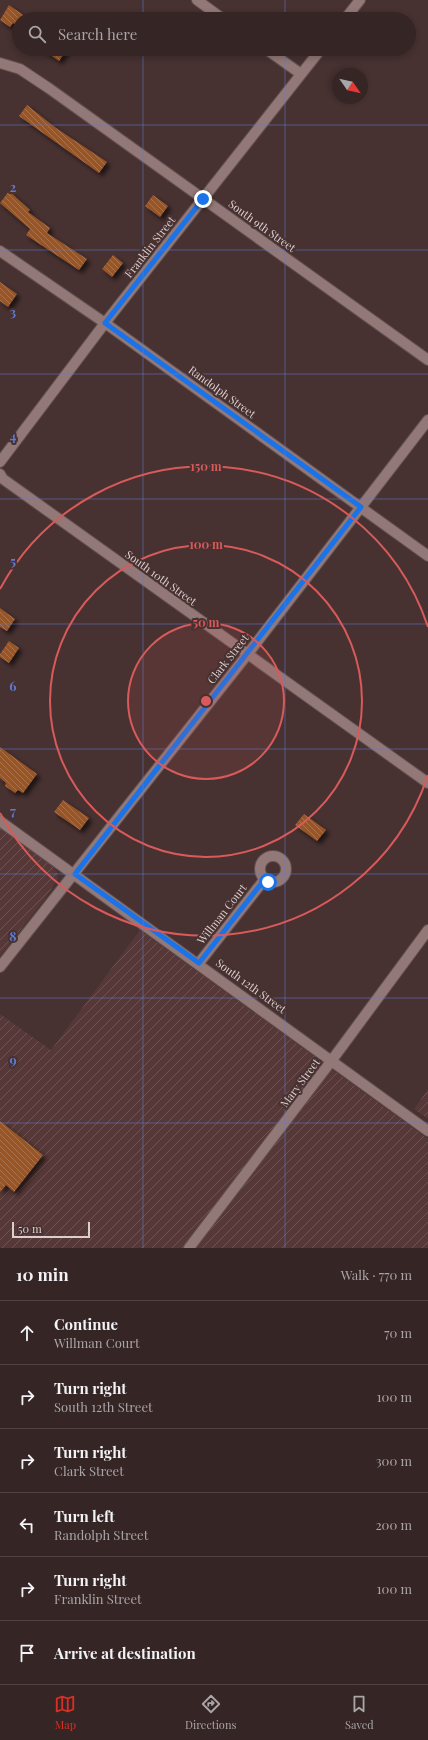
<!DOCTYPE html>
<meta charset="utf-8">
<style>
:root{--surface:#352525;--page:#403132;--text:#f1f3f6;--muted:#aaa5a7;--line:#4f4242;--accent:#d93025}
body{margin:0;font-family:"Playfair Display",serif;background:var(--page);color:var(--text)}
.compass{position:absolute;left:332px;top:68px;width:36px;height:36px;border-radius:50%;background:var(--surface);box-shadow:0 2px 6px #0003;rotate:124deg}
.scale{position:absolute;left:12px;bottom:10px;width:78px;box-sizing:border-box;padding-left:4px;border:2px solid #ddcece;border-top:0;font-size:11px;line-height:14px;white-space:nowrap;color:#ddcece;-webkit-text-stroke:3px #473131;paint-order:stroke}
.stop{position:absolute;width:12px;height:12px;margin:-9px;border:3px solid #1a73e8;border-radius:50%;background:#fff}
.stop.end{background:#1a73e8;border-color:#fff;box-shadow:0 1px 4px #0008}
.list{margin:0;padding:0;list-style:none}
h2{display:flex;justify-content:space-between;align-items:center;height:52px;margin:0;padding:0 16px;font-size:17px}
h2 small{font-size:13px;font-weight:400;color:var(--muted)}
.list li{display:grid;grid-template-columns:26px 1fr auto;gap:12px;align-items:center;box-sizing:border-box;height:64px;padding:0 16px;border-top:1px solid var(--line)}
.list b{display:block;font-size:15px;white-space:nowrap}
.list p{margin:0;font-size:13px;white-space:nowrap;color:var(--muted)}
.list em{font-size:13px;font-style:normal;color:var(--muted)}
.icon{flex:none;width:22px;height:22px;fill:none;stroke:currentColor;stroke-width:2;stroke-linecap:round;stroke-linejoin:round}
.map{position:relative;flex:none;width:428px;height:1248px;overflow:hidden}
.search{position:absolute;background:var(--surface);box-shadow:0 2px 6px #0003;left:12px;right:12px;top:12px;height:44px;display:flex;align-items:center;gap:10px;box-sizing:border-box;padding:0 14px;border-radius:22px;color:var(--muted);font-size:15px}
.sheet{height:436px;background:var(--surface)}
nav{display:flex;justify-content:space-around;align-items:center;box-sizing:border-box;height:56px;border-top:1px solid var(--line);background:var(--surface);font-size:11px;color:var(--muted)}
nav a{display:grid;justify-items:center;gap:2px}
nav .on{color:var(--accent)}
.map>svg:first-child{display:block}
</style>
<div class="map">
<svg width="428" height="1248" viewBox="0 0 428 1248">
<defs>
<pattern id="industrial-furrows" width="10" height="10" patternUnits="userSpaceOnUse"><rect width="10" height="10" fill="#553837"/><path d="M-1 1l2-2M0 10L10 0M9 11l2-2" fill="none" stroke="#6d5453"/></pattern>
<pattern id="building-back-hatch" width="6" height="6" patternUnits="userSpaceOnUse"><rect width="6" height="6" fill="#985425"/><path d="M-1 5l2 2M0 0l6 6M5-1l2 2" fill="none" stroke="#ab734e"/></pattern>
<filter id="shadow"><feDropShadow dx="3.5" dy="3.5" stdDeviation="2" flood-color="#0009"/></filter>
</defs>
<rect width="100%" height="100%" fill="#473131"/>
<path fill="url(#industrial-furrows)" d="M 0,828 L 52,866 L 57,872 L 58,878 L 47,896 L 0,956 Z
M 140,930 L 428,1139 L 428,1248 L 0,1248 L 0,1014 L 51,1050 Z
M 428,1089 L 428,1119 L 414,1109 Z"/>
<path fill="url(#building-back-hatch)" filter="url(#shadow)" d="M 9,5 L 29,19 L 19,19 L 19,27 L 13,23 L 10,27 L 0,20 Z
M 42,49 L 67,49 L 59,61 Z
M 27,105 L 56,128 L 107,162 L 99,173 L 19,116 Z
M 9,191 L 30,210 L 28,212 L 50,228 L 47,233 L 87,259 L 79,270 L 26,235 L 30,229 L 0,203 Z
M 153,195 L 168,206 L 160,217 L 145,206 Z
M 113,255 L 123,263 L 112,277 L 102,269 Z
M 0,282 L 17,294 L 8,307 L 0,301 Z
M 0,608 L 15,619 L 7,631 L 0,627 Z
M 9,641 L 19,648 L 9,663 L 0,657 L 0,654 Z
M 0,747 L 37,774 L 23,793 L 18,790 L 15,793 L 5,786 L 6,783 L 0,778 Z
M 63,800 L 89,818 L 80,830 L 54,812 Z
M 304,814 L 326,830 L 317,841 L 295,825 Z
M 0,1121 L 43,1155 L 14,1192 L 6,1185 L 0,1192 Z"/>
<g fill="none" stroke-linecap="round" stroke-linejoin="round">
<g stroke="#624f4f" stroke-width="12">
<path id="minor" d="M 197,0 L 223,19
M 345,19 L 360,0
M 266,49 L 301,74
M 0,63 L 20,69 L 50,89 L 428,360
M 0,251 L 105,323 L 428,556
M 0,462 L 105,323 L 321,49
M 0,474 L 3,479 L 428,783
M 0,821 L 428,1131
M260 869a13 13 0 1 1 26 0a13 13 0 1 1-26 0Z
M 199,963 L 264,880
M 0,967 L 247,655 L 428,420
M 189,1248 L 332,1060 L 428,930"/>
</g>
<use href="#minor" stroke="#927877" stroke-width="10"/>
</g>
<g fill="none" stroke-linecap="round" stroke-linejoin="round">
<path stroke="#1a73e8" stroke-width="5" d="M 203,199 L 105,323 L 361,507 L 75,874 L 199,963 L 264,880 L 268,882"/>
</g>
<path fill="none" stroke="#607bd4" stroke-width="1" stroke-opacity="0.55" d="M 143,0 L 143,19M 285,0 L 285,19M 143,49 L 143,1248M 285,49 L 285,1248M 0,125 L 428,125M 0,250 L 428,250M 0,374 L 428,374M 0,499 L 428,499M 0,624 L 428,624M 0,749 L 428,749M 0,874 L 428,874M 0,998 L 428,998M 0,1123 L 428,1123"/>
<circle cx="206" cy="701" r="78" fill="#d85a5a" fill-opacity=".12"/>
<g fill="none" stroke="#d85a5a" stroke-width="2">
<circle cx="206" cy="701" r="78"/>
<circle cx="206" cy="701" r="156"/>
<path d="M428 775A234 234 0 0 1 0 813M0 589A234 234 0 0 1 428 627"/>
</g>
<g text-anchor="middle" stroke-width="4" stroke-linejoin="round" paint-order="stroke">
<g font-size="11" fill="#ddcece" stroke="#473131">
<text transform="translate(262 226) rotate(36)" y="4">South 9th Street</text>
<text transform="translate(150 247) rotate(-52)" y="4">Franklin Street</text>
<text transform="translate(222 392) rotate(36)" y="4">Randolph Street</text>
<text transform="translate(161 578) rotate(36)" y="4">South 10th Street</text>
<text transform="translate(228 659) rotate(-52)" y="4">Clark Street</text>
<text transform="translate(222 914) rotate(-52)" y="4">Willman Court</text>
<text transform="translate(251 986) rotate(36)" y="4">South 12th Street</text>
<text transform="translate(300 1083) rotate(-53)" y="4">Mary Street</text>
</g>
</g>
<g font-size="13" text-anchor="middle" font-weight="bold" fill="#607bd4" stroke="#473131" stroke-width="4" stroke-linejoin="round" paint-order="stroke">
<text x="13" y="192">2</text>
<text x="13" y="317">3</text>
<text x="13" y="441">4</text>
<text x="13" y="566">5</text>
<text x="13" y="691">6</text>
<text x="13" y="816">7</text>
<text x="13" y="941">8</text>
<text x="13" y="1065">9</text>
</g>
<circle cx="206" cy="701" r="6" fill="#d85a5a" stroke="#473131" stroke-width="2"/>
<g font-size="12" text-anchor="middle" font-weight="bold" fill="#d85a5a" stroke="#473131" stroke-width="4" stroke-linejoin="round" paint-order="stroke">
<text x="206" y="471">150 m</text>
<text x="206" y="549">100 m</text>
<text x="206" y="627">50 m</text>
</g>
</svg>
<svg class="compass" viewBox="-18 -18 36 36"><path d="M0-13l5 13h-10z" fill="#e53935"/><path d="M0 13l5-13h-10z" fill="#aaa5a7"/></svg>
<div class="scale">50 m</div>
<div class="stop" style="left:268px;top:882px"></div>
<div class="stop end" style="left:203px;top:199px"></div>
<div class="search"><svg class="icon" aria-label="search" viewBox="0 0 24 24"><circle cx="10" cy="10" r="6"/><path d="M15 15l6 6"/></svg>Search here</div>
</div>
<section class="sheet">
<h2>10 min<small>Walk · 770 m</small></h2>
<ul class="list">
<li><svg class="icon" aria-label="ahead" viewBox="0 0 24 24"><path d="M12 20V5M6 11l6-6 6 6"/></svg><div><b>Continue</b><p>Willman Court</p></div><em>70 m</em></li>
<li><svg class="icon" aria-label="right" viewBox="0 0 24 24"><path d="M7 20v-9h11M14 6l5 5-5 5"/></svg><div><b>Turn right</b><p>South 12th Street</p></div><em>100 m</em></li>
<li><svg class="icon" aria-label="right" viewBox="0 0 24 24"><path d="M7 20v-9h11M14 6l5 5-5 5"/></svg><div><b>Turn right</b><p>Clark Street</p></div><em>300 m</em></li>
<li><svg class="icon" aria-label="left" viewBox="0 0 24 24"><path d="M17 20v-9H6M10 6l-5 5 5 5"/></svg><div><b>Turn left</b><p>Randolph Street</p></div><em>200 m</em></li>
<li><svg class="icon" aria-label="right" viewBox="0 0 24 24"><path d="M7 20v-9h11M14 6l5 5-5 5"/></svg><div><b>Turn right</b><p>Franklin Street</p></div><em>100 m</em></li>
<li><svg class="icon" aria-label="arrive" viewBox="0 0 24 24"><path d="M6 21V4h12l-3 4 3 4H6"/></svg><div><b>Arrive at destination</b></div></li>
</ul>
</section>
<nav>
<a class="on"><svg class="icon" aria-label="map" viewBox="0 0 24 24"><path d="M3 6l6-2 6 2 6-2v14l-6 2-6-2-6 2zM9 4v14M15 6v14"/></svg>Map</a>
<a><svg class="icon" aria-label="directions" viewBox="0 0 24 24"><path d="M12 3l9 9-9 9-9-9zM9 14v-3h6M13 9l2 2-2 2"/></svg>Directions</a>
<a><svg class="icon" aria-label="saved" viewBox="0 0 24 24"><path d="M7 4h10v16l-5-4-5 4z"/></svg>Saved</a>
</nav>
